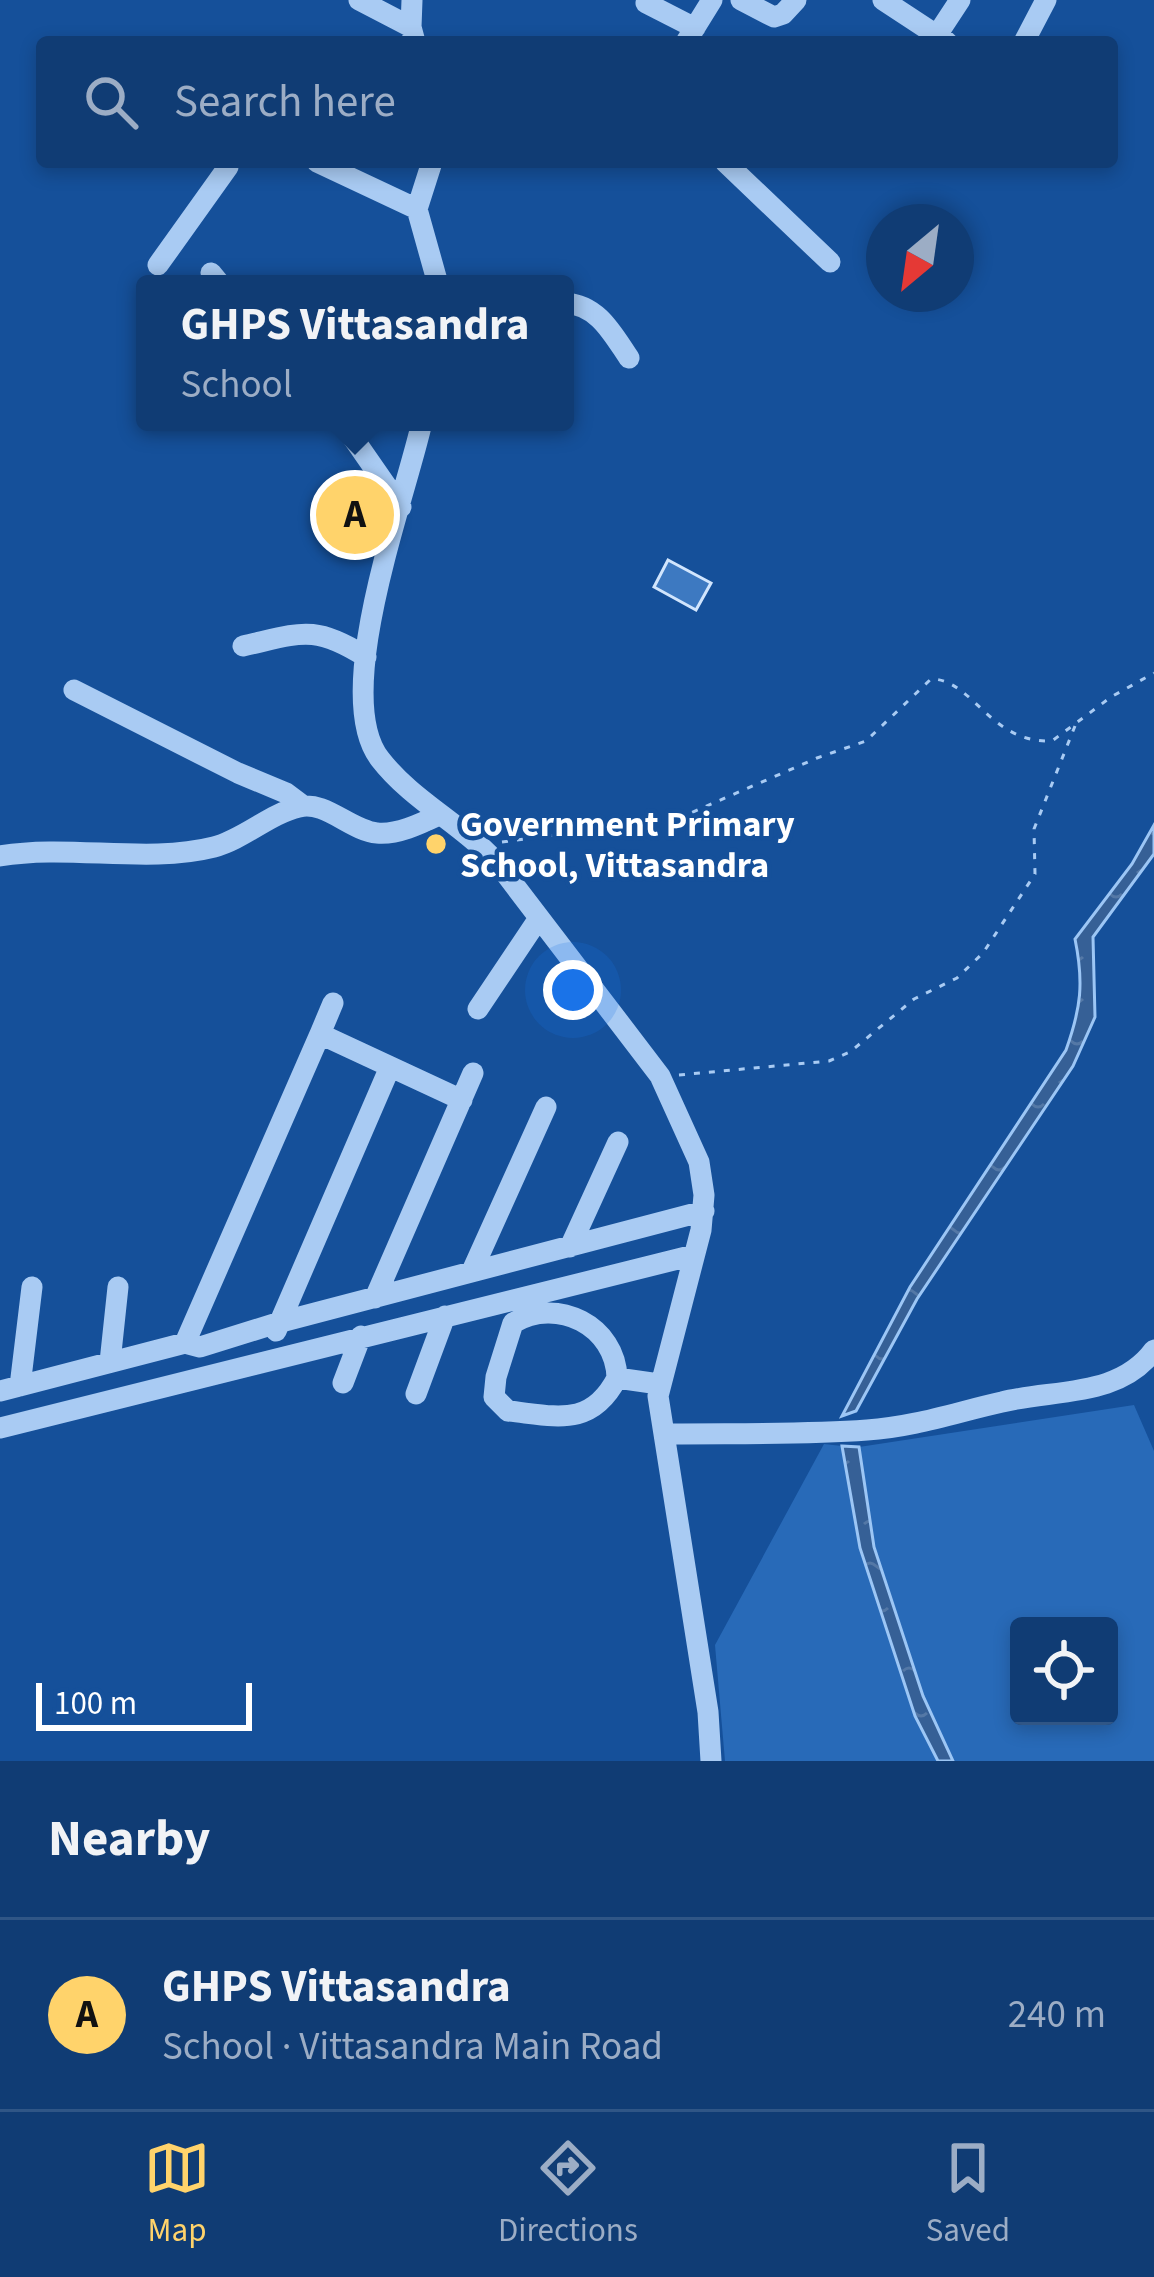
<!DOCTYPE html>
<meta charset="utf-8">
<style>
:root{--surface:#103c74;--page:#1e477c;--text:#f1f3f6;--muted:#9cadc5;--line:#305686;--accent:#ffd36b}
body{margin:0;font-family:"Source Sans 3",sans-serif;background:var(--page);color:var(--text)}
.controls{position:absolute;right:36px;bottom:36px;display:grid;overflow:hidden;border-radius:12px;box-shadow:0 6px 18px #0003}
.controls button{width:108px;height:108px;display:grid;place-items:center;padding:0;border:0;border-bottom:3px solid var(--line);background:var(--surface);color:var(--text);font:60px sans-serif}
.compass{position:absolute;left:866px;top:204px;width:108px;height:108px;border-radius:50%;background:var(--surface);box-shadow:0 6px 18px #0003;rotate:209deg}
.scale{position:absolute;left:36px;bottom:30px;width:216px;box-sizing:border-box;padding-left:12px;border:6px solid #fff;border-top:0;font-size:33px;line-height:42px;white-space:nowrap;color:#fff;-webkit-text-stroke:9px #15509a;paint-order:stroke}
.you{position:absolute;left:573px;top:990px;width:42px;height:42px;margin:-30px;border:9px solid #fff;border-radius:50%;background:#1a73e8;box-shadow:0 0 0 18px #1a73e833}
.badge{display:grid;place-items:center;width:78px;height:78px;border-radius:50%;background:var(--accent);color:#111;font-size:39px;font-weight:700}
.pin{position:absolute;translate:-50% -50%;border:6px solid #fff;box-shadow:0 3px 12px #0006}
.popup{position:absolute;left:136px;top:275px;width:438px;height:156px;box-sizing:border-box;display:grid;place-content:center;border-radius:12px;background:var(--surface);filter:drop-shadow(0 3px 9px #0005);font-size:39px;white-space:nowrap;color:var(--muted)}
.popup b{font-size:45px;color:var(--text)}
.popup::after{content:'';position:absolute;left:50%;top:100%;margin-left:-24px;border:24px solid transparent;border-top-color:var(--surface)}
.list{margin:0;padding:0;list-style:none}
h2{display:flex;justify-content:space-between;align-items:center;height:156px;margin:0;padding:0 48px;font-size:51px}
h2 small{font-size:39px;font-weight:400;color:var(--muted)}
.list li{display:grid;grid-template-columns:78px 1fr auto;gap:36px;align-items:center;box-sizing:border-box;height:192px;padding:0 48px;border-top:3px solid var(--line)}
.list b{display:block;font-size:45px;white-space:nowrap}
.list p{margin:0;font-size:39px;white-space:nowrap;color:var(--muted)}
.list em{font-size:39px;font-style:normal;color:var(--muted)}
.icon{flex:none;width:66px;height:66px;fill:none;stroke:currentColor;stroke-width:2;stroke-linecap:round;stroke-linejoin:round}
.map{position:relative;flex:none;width:1154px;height:1761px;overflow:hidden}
.search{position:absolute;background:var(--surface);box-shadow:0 6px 18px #0003;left:36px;right:36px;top:36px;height:132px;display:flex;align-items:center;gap:30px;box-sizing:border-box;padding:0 42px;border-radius:12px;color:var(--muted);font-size:45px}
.sheet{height:348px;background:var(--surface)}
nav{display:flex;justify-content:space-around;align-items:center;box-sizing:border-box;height:168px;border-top:3px solid var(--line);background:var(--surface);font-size:33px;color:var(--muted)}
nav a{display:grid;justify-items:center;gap:6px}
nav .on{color:var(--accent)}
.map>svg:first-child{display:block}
</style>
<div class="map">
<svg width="1154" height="1761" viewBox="0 0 1154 1761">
<defs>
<pattern id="water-ripples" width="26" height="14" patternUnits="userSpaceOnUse" patternTransform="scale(3)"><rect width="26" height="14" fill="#366096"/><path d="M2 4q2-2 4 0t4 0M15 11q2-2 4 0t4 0" fill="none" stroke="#5478a6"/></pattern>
</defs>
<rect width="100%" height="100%" fill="#15509a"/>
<path fill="#286ab8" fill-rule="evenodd" d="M 1134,1405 L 1154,1451 L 1154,1761 L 953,1761 L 923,1696 L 874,1547 L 859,1447 ZM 1019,1626 L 1109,1626 L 1109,1716 L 1019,1716 Z
M 824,1444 L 842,1446 L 860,1548 L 915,1716 L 938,1761 L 725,1761 L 715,1645 Z"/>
<path fill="url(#water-ripples)" stroke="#9cc6f5" stroke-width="3" d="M 1154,825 L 1154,854 L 1093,937 L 1095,1017 L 1073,1066 L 917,1299 L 856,1411 L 842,1416 L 910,1287 L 1066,1050 C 1081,1008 1084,983 1075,939 L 1132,864 Z
M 842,1446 L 859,1447 L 874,1547 L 923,1696 L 953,1761 L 938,1761 L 915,1716 L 860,1548 Z"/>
<path fill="#3d79c1" stroke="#d1e5fd" stroke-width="3" d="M 668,560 L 711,583 L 696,610 L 654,587 Z"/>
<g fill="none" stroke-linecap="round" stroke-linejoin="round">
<path stroke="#a9cbf3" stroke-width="3" stroke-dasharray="6 9" stroke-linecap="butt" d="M 502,842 L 586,831 L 647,832 L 817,758 L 866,741 L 931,679 C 973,679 990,744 1052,741 L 1111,697 L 1154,673
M 679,1075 L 829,1061 L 850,1052 L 914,999 L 957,978 L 983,953 L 1035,874 L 1034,829 L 1075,726"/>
<path stroke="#a9cbf3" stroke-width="21" d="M 359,0 L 411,27
M 412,0 L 411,27 L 415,42
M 741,0 L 774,17 L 783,14 L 796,0
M 883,0 L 947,42
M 646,3 L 695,28
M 937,35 L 960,0
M 686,42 L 712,0
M 1024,42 L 1046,0
M 317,162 L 417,209
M 432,162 L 417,209 L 438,284
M 725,162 L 830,262
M 158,265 L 228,167
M 211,273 L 220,284
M 565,303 C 598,305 612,333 629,358
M 342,422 L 401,507
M 422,422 C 405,499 330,695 380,759 C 414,803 467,826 502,869 L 660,1076 L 699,1162 L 704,1195 L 701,1230 L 658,1396 L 708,1712 L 711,1761
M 243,646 C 301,633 314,624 366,657
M 74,690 L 238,773 L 286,793 L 302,805
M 0,856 C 69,844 147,864 214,847 C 244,839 269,814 299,807 C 325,800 351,831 377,833 C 397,835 420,824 439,815
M 478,1009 L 539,918
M 320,1034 L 333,1003
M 462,1100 L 320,1034 L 185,1343 L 200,1347 L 277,1323 L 704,1211
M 570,1247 L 618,1142
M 472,1271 L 546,1107
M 375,1298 L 473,1073
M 276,1331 L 390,1067
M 110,1362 L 118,1287
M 617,1378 C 616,1326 557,1296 513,1323 L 496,1377 L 494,1397 L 508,1411 C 556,1416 591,1428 617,1378 L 659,1384
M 343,1383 L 361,1336
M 20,1386 L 32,1287
M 0,1391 L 185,1343
M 416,1394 L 445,1316
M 0,1428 L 694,1255
M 664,1434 C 731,1433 800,1435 867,1430 C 914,1427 957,1412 1002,1402 C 1054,1389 1119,1398 1154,1350"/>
</g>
<circle fill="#ffd36b" stroke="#15509a" stroke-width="4.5" cx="436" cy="844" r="12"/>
<g text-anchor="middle" stroke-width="9" stroke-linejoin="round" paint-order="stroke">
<g font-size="36" font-weight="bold" fill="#fff" stroke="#15509a" text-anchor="start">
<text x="460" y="836">Government Primary<tspan x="460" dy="41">School, Vittasandra</tspan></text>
</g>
</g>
</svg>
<div class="controls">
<button><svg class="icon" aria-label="locate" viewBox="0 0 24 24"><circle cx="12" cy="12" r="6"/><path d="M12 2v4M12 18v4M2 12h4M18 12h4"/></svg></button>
</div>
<svg class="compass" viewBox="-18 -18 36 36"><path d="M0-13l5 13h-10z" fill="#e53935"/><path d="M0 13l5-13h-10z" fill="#9cadc5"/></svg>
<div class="scale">100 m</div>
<div class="you"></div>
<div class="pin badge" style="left:355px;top:515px">A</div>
<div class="popup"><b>GHPS Vittasandra</b>School</div>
<div class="search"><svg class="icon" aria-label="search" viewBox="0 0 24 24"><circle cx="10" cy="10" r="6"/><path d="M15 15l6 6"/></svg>Search here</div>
</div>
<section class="sheet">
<h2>Nearby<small></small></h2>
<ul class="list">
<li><span class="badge">A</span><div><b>GHPS Vittasandra</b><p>School · Vittasandra Main Road</p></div><em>240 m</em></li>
</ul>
</section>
<nav>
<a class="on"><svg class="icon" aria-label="map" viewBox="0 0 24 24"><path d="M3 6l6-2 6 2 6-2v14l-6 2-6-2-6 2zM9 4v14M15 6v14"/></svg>Map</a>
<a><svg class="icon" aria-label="directions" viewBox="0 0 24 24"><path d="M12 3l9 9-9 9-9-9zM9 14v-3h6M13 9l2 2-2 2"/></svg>Directions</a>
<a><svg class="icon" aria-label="saved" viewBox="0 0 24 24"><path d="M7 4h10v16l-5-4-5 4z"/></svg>Saved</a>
</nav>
